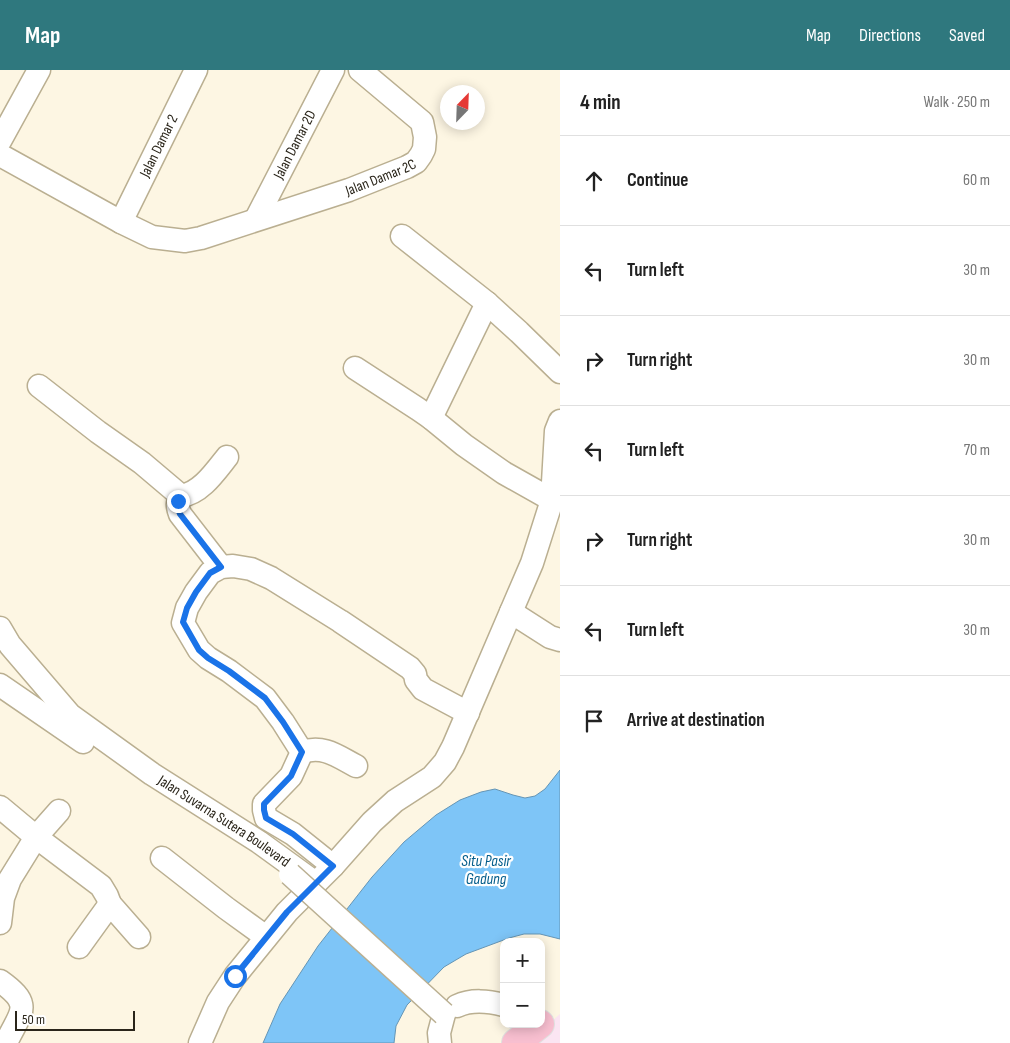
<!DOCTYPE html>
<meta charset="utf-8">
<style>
:root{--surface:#fff;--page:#f2f2f2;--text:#222;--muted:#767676;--line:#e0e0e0;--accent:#2f787e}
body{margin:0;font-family:"Sofia Sans Condensed",sans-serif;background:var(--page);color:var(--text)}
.controls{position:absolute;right:15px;bottom:15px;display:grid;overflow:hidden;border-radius:10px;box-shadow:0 2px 12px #0003}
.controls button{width:45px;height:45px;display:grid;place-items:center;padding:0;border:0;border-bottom:1px solid var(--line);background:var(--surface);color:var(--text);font:25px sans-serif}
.compass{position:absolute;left:440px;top:15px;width:45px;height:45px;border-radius:50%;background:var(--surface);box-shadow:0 2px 12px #0003;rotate:23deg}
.scale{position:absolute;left:15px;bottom:12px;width:120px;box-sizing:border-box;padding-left:5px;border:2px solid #2a251a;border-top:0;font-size:14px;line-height:18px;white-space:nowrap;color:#2a251a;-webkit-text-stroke:4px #fff;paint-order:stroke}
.stop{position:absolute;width:15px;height:15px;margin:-11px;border:4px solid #1a73e8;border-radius:50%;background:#fff}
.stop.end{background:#1a73e8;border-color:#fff;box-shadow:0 1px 5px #0008}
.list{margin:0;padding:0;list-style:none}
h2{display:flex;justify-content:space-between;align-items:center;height:65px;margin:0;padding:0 20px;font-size:21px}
h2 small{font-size:16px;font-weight:400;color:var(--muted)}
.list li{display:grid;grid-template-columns:32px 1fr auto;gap:15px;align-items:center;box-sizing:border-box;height:90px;padding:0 20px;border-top:1px solid var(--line)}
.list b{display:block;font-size:19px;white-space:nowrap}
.list em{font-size:16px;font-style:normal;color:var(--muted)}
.icon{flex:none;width:28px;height:28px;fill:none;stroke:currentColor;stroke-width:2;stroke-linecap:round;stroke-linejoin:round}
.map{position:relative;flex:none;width:560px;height:973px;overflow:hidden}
header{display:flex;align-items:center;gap:30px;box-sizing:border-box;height:70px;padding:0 25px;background:var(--accent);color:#fff}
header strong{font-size:24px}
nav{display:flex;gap:28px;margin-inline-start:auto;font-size:18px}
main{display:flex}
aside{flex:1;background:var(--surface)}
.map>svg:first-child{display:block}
</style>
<header>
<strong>Map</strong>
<nav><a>Map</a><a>Directions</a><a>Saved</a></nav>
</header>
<main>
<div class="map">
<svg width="560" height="973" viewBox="0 0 560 973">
<rect width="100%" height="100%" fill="#fdf6e3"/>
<path fill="#fbe5f2" d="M 560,944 L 560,973 L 525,973 L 544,958 Z"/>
<path fill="#7ec5f7" stroke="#6595b5" d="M 560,700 L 560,869 L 540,864 L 524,864 L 509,868 L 466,884 L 444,897 L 407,935 L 396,956 L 394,973 L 263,973 L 280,934 L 318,876 L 372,807 L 404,772 L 436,745 L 460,730 L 481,722 L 495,719 L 513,725 L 525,728 L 535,726 L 545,719 Z"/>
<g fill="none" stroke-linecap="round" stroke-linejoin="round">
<g stroke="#baaf91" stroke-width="25">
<g id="minor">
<path d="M 0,71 L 39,0"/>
<path id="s1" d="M 0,85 L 121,152 L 152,167 L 185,171 L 201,168 L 349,120 L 407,97 L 416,92 L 421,85 L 424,79 L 425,67 L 422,52 L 360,0"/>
<path id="s2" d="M 256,149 L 333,0"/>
<path id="s3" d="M 121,152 L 196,0"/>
<path d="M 402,166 L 487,233 L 519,262 L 560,302"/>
<path d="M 355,298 L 418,339 L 431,348 L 464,375 L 504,403 L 552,430"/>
<path d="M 39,316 L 98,362 L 142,393 L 181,426 C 201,423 215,402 227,387"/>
<path d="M 431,348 L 487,233"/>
<path d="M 181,426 C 177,433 177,436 180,444 L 221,497"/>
<path d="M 511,542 L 550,567 L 560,570"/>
<path id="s4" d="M 0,558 L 10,575 L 70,645 L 152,704 L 259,772 L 310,809"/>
<path d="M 0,615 L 83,672"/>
<path d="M 302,682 C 324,675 337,686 356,696"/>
<path d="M 0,737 L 36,767 L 101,816 L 107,826 L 110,834 L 139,867"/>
<path d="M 162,788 L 226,838 L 266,867"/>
<path d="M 333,796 L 293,764 L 266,748 L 264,740 L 264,734 L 291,706 L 302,682 L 283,652 L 265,628 L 229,601 L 208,588 L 199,580 L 183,553 L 187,538 L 196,522 L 210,503 L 221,497 L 233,496 L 251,499 L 271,508 L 340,551 L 410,598 L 415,604 L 416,610 L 423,619 L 468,643"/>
<path d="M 0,853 L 3,828 L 10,809 L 36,767 L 59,741"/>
<path d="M 79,877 L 110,834"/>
<path d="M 0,911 C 35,936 20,942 6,973"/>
<path d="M 457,936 C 472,929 488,931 504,935"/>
<path d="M 200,973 L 218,932 L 235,906 L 287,842 L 333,796 L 372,752 L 395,731 L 432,707 L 445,692 L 453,677 L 532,493 L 552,430 L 556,361 L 560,351"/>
<path d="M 440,973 L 439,963 L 444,944"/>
</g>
</g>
<g stroke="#e1e0df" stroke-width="30">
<path id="major" d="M 516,973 L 540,954"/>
</g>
<use href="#minor" stroke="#fff" stroke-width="22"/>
<use href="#major" stroke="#f8bfd0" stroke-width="28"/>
<g stroke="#baaf91" stroke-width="25" stroke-linecap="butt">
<path id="minor-bridge" d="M 290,804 L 444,944"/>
</g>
<use href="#minor-bridge" stroke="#fff" stroke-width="22"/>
</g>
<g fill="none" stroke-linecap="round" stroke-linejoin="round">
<path stroke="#1a73e8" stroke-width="6" d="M 178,431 L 177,436 L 180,444 L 221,497 L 210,503 L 196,522 L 187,538 L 183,552 L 199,580 L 208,588 L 229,601 L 265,628 L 283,652 L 302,682 L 291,706 L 264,734 L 264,740 L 266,748 L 293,764 L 333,796 L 287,842 L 235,906"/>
</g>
<g text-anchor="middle" stroke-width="4.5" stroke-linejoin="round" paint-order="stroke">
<g font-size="15" fill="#2a251a" stroke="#fff">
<text dy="5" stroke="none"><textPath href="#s2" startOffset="84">Jalan Damar 2D</textPath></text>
<text dy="5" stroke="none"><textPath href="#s3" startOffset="85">Jalan Damar 2</textPath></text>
<text dy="5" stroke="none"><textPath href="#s1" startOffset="412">Jalan Damar 2C</textPath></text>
<text dy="5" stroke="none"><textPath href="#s4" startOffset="299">Jalan Suvarna Sutera Boulevard</textPath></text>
</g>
<g font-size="16" font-style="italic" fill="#045d8b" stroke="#fff">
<text x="486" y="796">Situ Pasir<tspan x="486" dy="18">Gadung</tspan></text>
</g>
</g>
</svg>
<div class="controls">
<button>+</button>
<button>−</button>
</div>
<svg class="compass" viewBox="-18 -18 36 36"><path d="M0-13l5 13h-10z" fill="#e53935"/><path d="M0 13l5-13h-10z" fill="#767676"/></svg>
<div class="scale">50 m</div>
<div class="stop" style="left:235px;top:906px"></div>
<div class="stop end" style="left:178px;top:431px"></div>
</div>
<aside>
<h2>4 min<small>Walk · 250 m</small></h2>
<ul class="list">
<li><svg class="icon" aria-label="ahead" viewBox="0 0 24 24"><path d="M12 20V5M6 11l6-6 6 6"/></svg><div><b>Continue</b></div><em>60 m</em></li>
<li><svg class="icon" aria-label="left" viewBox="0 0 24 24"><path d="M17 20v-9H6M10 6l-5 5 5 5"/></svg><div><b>Turn left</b></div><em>30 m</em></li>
<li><svg class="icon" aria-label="right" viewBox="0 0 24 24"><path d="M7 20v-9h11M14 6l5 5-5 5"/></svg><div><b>Turn right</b></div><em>30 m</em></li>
<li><svg class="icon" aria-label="left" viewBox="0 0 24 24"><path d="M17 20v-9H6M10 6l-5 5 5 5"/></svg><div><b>Turn left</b></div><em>70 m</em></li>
<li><svg class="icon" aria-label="right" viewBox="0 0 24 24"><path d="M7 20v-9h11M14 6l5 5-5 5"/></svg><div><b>Turn right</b></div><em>30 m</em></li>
<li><svg class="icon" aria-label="left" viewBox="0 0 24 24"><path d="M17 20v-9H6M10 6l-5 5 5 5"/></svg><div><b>Turn left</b></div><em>30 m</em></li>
<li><svg class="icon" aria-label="arrive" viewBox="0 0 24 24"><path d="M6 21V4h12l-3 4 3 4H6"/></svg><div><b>Arrive at destination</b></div></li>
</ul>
</aside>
</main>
